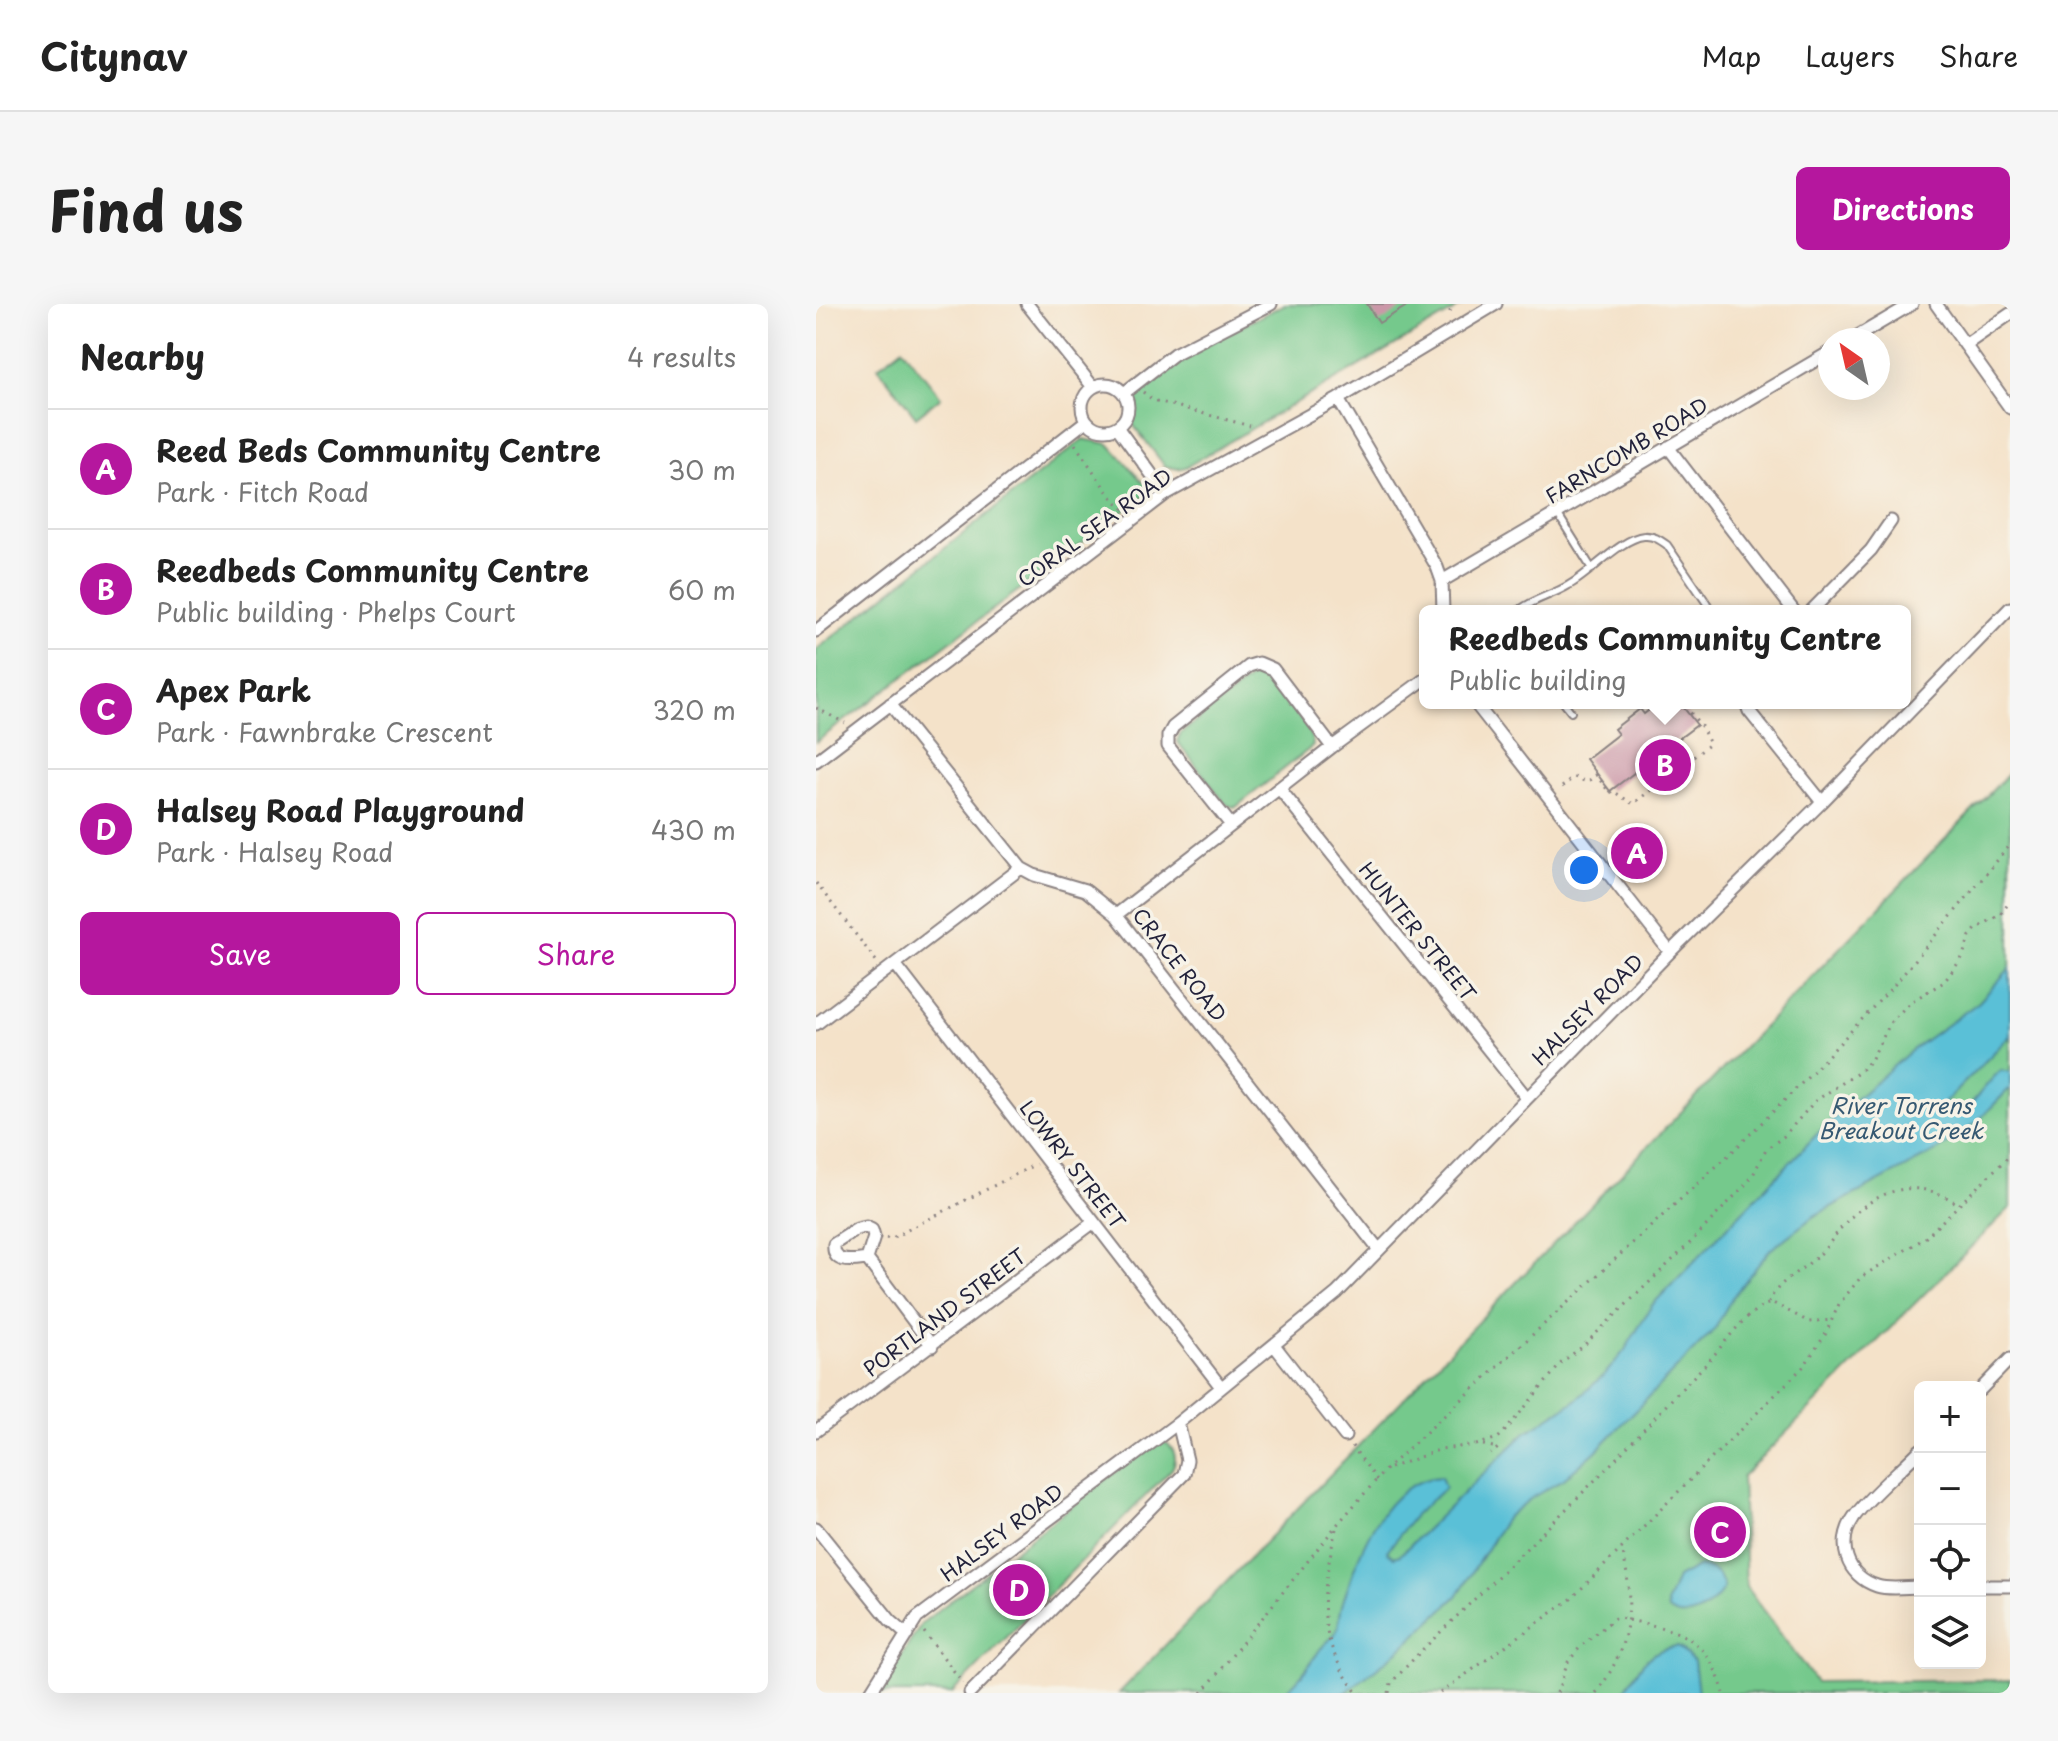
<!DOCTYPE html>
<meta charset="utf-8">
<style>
:root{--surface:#fff;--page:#f6f6f6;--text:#222;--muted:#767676;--line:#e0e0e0;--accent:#b5179e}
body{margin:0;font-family:"Playpen Sans",sans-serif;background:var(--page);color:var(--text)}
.controls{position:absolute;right:24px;bottom:24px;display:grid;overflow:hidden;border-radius:12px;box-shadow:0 8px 32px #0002}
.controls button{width:72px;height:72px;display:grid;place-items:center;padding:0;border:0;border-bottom:2px solid var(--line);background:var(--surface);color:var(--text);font:40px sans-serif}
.compass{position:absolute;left:1002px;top:24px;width:72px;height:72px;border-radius:50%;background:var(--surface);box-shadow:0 8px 32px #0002;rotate:326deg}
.you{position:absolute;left:768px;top:566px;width:28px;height:28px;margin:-20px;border:6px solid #fff;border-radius:50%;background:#1a73e8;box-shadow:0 0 0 12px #1a73e833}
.badge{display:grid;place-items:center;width:52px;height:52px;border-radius:50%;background:var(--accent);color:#fff;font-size:26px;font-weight:700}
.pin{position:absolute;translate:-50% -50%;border:4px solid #fff;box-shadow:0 2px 8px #0006}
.popup{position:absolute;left:603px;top:301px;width:492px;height:104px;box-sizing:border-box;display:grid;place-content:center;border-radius:12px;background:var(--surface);filter:drop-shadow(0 2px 6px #0005);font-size:26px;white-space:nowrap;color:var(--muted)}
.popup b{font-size:30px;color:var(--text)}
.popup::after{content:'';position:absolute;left:50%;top:100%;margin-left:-16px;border:16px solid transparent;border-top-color:var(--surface)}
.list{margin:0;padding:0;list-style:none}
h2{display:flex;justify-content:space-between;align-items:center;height:104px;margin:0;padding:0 32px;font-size:34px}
h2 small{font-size:26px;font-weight:400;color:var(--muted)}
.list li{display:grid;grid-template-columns:52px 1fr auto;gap:24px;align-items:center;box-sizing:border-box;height:120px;padding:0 32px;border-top:2px solid var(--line)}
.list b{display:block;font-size:30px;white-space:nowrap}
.list p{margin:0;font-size:26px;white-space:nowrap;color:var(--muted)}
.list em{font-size:26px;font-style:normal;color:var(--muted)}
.actions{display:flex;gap:16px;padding:24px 32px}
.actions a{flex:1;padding:18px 0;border:2px solid var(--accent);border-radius:12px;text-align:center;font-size:28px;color:var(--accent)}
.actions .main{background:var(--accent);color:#fff}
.icon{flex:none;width:44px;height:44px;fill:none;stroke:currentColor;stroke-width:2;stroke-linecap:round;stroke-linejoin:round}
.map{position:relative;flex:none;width:1194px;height:1389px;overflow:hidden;border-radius:12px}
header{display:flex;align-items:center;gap:48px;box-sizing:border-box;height:112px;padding:0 40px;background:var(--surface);border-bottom:2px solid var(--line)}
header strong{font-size:38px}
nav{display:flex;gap:44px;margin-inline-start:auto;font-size:28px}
.intro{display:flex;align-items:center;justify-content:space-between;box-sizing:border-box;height:192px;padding:0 48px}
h1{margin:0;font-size:56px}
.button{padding:20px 36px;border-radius:12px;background:var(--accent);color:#fff;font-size:28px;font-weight:700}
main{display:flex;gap:48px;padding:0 48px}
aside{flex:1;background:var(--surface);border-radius:12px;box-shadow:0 8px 32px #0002}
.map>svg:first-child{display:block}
</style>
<header>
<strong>Citynav</strong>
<nav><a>Map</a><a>Layers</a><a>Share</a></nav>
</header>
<div class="intro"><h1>Find us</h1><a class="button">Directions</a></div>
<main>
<aside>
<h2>Nearby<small>4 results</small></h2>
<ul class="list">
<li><span class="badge">A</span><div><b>Reed Beds Community Centre</b><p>Park · Fitch Road</p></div><em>30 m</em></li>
<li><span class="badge">B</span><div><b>Reedbeds Community Centre</b><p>Public building · Phelps Court</p></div><em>60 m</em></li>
<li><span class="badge">C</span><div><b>Apex Park</b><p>Park · Fawnbrake Crescent</p></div><em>320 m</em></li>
<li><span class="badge">D</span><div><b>Halsey Road Playground</b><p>Park · Halsey Road</p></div><em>430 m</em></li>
</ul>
<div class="actions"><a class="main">Save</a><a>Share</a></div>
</aside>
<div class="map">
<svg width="1194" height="1389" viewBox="0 0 1194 1389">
<rect width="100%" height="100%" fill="#f7f3e8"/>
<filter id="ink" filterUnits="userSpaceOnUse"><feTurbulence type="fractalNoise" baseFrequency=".0125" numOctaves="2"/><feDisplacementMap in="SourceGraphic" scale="16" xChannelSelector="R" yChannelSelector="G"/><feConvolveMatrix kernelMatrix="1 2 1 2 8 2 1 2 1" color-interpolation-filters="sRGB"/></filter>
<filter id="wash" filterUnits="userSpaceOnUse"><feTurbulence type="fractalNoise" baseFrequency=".006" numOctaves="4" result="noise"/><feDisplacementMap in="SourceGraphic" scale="32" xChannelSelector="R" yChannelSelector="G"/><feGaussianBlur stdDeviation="1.8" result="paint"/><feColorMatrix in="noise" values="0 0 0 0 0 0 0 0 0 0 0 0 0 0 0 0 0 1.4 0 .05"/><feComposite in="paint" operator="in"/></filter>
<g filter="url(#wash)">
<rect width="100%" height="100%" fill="#f4e2c9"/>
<path fill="#74c98c" stroke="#4b7664" stroke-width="2" d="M 469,0 L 649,0 L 370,163 L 362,165 L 349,162 L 315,118 L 314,110 L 320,93 L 386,42 Z
M 86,44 L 125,93 L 100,113 L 62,63 Z
M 267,135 L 293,140 L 335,187 L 0,438 L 0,346 Z
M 437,372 L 449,373 C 462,385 497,424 497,442 L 420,503 L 413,502 L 409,499 L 361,437 L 364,430 Z
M 1194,468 L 1194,904 L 926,1173 L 930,1283 L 1000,1378 L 1194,1376 L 1194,1389 L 303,1389 Z
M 345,1136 C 357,1141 363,1153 356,1165 L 136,1389 L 62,1389 L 106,1319 L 338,1138 Z"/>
<path fill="#5ac0d7" stroke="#3e7189" stroke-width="2" d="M 1194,664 L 1194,732 L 1129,798 L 1132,811 L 1144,811 C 1160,797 1169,780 1185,766 L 1194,768 L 1194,784 L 1161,818 L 1122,846 L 998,912 L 954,946 L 915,995 L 899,1025 L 779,1148 L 748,1175 L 717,1193 L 691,1213 L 641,1292 L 585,1345 L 529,1389 L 467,1389 C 483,1377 492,1363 503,1347 C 508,1340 516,1335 520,1328 C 524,1319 524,1307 527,1298 C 541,1252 568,1175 625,1173 L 629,1184 L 600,1210 L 571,1247 L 578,1253 L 584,1251 L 709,1129 L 759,1097 L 790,1069 L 809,1046 L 836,1001 L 1008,823 L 1096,746 L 1163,698 Z
M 883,1262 C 897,1264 905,1270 908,1284 C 897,1302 872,1321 852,1306 L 851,1299 L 861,1274 Z
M 862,1342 L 878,1357 L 882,1389 L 807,1389 C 824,1364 829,1346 862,1342 Z"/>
<g id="blocks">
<path fill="#cb97a8" d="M 551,0 L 594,0 L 563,19 Z
M 842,399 L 864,399 L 881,421 L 853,442 L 858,448 L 832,468 L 827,462 L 794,487 L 770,455 L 802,430 L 798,425 L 824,405 L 828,410 Z"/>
</g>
</g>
<g filter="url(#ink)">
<use href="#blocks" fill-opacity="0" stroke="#8b8282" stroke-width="2"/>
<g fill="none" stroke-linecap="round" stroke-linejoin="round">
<g stroke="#8b8282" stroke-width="10">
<path id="service" d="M 741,209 L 776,265
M 702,307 C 721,293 735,292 753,281 C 774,270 805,234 828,232 C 837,231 844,236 851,241 L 896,307
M 748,399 L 755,408"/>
</g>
<g stroke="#8b8282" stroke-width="15">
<path id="minor" d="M 211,0 L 277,83
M 1120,0 L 1194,104
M 1035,36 L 1096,0
M 1149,41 L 1194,10
M266 103a23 23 0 1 1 46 0a23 23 0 1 1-46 0Z
M 308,89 L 358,50 L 455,0
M 522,95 L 621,263 L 626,277 L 627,307
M 301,123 L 350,190
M 852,143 L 978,307
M 626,277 L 1014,48
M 995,307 L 1055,246 L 1075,217
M 0,327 L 270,117
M 659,399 L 854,648
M 930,399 L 933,407 L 1006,498
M 74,400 L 205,564 L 218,571 L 269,586 L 300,611 L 563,946
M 0,457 L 350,190 L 522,95 L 680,0
M 463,484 L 711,794
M 415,521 L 352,442 L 352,432 L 357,423 L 433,362 L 443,359 L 457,365 L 516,443
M 300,611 L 516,443 L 609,375
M 79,660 L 405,1083
M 0,720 L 205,564
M 51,955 C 36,957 16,961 18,940 L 41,925 L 50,923 L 56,926 L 58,933 L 51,955 L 116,1042
M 458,1041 L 529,1132
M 1164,1086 L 1194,1055
M 0,1127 L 278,918
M 1104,1146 C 1084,1167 1055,1190 1038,1213 C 1020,1239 1030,1272 1061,1282 C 1073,1286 1091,1283 1104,1283
M 0,1224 L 74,1316 L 91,1331
M 1164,1282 L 1194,1282
M 54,1389 L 101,1314 L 362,1119 L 521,989 L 854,648 L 1006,498 L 1194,304
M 154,1389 L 368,1170 L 371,1156 L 362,1119"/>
</g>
<path stroke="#8b8282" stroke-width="3" stroke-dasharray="2 6" stroke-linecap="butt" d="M 634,8 L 635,0
M 327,88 L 337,96 L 434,122
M 259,140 L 292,189 L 310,207
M 0,404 L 29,419
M 746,483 L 758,473 L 771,478 L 780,471 L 794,489 L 797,487 L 817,500 L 894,440 L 885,422 L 867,399
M 0,579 L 61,658
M 70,934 L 74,935 L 220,860
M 953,999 C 960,978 985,967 1001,953 C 1013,942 1021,927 1033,915 C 1066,883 1104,873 1143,901
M 660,1141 L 682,1134 L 691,1125 L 747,1057 L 766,1043 L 872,941 L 929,881 L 936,873 L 950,845 L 967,833 L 999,797 L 1043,768 L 1055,756 L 1076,716 L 1096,697 L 1128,678 L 1146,654 L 1154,632 L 1160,625 L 1185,610 L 1194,597
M 667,1141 L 682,1144 L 675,1150
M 536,1142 L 561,1176
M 574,1164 L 625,1145 L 659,1141
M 520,1225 C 505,1291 498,1331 541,1389
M 108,1328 L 147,1379
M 386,1389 L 520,1222 L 570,1165 L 916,848 L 990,775 L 1080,679 L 1194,541
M 573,1389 L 575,1379 L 605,1347 C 667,1287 730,1226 791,1164 C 823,1131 854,1096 887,1063 C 906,1045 931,1002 957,999 L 993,1018 L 1016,1016
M 624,1389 L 755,1295 L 988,1062 L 1009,1031 L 1023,1000 L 1045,973 L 1109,934 L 1194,851
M 741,1389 L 752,1358 L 765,1342 L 800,1313 C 857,1327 888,1324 908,1389"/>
<use href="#service" stroke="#fff" stroke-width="6"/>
<use href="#minor" stroke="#fff" stroke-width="11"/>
<path stroke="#8b8282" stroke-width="3" stroke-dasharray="2 6" stroke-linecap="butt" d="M 780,1389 C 815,1344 819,1299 806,1245"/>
</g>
</g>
<g text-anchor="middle" stroke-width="7" stroke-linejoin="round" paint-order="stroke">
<g font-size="20" fill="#22223b" stroke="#f7f3e8">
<text transform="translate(811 147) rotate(-31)" y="7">FARNCOMB ROAD</text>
<text transform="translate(279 224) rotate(-36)" y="7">CORAL SEA ROAD</text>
<text transform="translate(601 628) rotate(51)" y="7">HUNTER STREET</text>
<text transform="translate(363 661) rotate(52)" y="7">CRACE ROAD</text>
<text transform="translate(772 706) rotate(-45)" y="7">HALSEY ROAD</text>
<text transform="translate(256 861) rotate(52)" y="7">LOWRY STREET</text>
<text transform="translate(129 1009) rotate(-37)" y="7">PORTLAND STREET</text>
<text transform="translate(186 1229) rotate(-37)" y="7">HALSEY ROAD</text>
</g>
<g font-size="22" font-style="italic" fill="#365972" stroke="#f7f3e8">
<text x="1085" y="810">River Torrens<tspan x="1085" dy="25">Breakout Creek</tspan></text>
</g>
</g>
</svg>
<div class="controls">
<button>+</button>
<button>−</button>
<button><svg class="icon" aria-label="locate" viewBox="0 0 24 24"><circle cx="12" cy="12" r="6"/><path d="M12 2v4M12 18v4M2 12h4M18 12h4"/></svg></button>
<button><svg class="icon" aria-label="layers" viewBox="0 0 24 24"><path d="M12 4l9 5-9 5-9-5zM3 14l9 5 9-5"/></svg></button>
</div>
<svg class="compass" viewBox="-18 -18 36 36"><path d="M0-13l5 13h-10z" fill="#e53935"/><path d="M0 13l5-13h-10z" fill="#767676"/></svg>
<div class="you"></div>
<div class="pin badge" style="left:821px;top:549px">A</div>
<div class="pin badge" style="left:849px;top:461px">B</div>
<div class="popup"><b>Reedbeds Community Centre</b>Public building</div>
<div class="pin badge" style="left:904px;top:1228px">C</div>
<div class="pin badge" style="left:203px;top:1286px">D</div>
</div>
</main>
